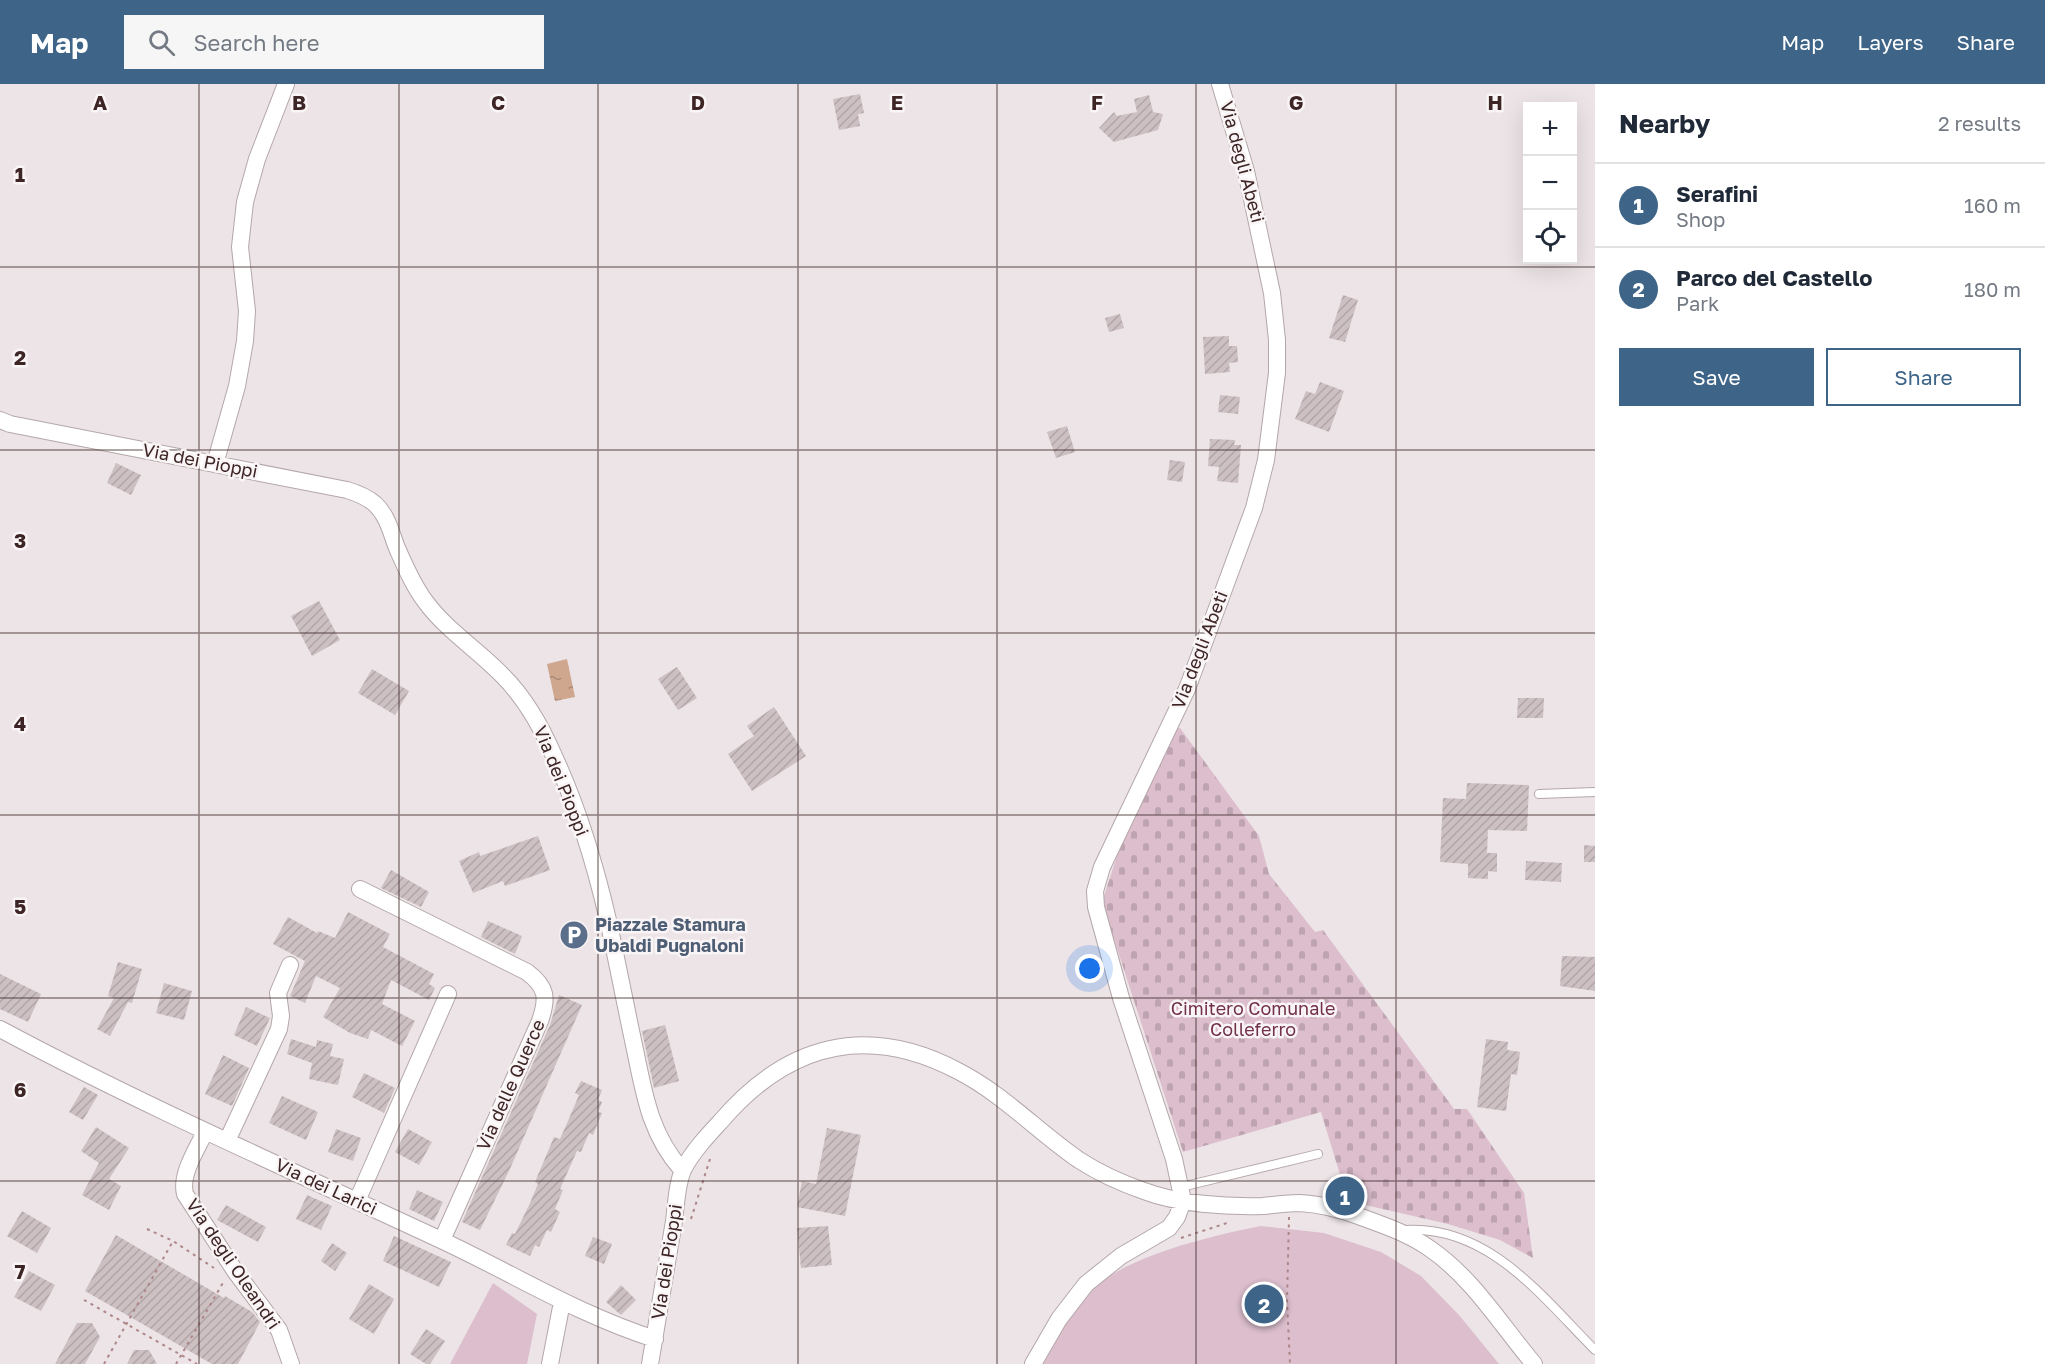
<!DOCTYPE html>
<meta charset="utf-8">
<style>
:root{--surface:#fff;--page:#f6f6f7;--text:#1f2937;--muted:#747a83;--line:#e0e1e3;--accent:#3e6488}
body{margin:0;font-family:"Golos Text",sans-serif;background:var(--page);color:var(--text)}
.controls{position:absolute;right:18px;top:18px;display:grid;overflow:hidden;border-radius:0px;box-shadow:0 6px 24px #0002}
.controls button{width:54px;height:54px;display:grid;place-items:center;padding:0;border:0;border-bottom:2px solid var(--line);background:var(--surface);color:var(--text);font:30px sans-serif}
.you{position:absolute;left:1090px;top:885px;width:21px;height:21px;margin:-15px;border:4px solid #fff;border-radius:50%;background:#1a73e8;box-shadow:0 0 0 9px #1a73e833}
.badge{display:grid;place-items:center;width:39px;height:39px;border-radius:50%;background:var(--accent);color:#fff;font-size:20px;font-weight:700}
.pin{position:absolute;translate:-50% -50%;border:3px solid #fff;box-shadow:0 2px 6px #0006}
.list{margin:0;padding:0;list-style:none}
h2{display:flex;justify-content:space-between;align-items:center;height:78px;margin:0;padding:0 24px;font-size:26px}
h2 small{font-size:20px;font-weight:400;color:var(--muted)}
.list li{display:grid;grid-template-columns:39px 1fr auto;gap:18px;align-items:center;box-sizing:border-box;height:84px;padding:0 24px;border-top:2px solid var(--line)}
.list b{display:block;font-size:22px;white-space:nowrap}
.list p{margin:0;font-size:20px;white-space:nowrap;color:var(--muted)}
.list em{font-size:20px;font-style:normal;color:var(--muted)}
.actions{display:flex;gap:12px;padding:18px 24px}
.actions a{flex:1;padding:14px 0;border:2px solid var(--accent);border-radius:0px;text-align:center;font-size:21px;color:var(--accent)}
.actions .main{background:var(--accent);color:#fff}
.icon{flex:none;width:33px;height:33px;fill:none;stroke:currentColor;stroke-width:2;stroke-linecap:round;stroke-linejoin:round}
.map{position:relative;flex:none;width:1595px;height:1280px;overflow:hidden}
header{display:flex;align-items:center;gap:36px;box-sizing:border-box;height:84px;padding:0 30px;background:var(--accent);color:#fff}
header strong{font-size:28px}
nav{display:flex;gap:33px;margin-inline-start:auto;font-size:21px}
.search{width:420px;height:54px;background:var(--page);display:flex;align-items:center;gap:15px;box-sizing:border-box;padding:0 21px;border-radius:0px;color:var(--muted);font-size:22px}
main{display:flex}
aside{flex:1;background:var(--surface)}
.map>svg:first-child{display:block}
</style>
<header>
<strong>Map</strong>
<div class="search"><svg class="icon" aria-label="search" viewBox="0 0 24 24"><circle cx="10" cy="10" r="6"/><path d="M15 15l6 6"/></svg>Search here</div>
<nav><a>Map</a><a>Layers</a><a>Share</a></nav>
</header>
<main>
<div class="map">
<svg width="1595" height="1280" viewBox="0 0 1595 1280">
<defs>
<pattern id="cemetery-stones" width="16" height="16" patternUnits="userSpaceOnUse" patternTransform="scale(1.5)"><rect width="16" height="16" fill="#dcbecd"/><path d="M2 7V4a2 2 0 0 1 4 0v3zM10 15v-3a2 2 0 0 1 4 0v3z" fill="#bea3b0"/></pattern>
<pattern id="water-ripples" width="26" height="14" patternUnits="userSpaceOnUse" patternTransform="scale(1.5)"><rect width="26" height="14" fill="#cfa78e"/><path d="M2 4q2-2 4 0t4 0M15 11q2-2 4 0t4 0" fill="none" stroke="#a98874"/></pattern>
<pattern id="building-hatch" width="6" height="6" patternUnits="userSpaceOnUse" patternTransform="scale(1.5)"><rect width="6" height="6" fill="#cdc0c3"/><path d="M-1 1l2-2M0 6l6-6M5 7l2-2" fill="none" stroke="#b1a5a7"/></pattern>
</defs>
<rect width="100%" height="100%" fill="#ece4e6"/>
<path fill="#dcbecd" d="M 1261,1142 L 1324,1149 L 1381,1168 L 1421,1192 L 1459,1231 L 1499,1280 L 1043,1280 C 1056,1255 1068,1231 1087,1210 C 1123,1172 1211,1152 1261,1142 Z
M 493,1199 L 537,1230 L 527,1280 L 450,1280 Z"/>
<path fill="url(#cemetery-stones)" d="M 1173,644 L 1180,644 L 1259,752 L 1269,790 L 1315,848 L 1323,846 L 1454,1025 L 1467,1025 L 1524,1109 L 1533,1174 L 1500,1156 L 1448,1140 L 1348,1117 L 1321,1028 L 1183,1068 L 1102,818 L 1117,772 Z"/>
<path fill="url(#water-ripples)" d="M 567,575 L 575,613 L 555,617 L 547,580 Z"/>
<path fill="url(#building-hatch)" d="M 860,10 L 864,29 L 858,30 L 860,42 L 839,46 L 833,15 Z
M 1149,11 L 1153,28 L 1163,30 L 1158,46 L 1114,58 L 1099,44 L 1114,28 L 1117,32 L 1137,28 L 1134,15 Z
M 1343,211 L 1358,216 L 1345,258 L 1329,254 Z
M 1120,230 L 1124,244 L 1109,248 L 1105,234 Z
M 1229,252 L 1229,262 L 1237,262 L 1238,278 L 1229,279 L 1230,288 L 1205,290 L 1203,253 Z
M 1320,298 L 1344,307 L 1329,348 L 1295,335 L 1306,307 L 1315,310 Z
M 1220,311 L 1240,313 L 1238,330 L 1218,328 Z
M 1067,342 L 1075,368 L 1056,374 L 1047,348 Z
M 1210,355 L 1235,356 L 1234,361 L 1241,361 L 1238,399 L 1217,397 L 1219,383 L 1208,382 Z
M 1170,376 L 1185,378 L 1182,398 L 1167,396 Z
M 116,379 L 141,391 L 131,411 L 107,399 Z
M 319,517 L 340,556 L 312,572 L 291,532 Z
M 677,583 L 697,614 L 678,626 L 658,595 Z
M 372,585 L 409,607 L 395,631 L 358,609 Z
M 1518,614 L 1544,614 L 1543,634 L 1517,634 Z
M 774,623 L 806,672 L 752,707 L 728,670 L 754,652 L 747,642 Z
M 1467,699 L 1529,701 L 1527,747 L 1488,746 L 1487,769 L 1497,769 L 1497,788 L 1488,787 L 1488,795 L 1468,794 L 1468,780 L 1440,778 L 1443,714 L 1466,715 Z
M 538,752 L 550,786 L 505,802 L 503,797 L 473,809 L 459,777 L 479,768 L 480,772 Z
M 1584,761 L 1595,762 L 1595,778 L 1584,778 Z
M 1526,777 L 1562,779 L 1561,798 L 1525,796 Z
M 391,786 L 429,808 L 421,823 L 381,804 Z
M 348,828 L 390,850 L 383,863 L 434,890 L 429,900 L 435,904 L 429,916 L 391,896 L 382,920 L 415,937 L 402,962 L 371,946 L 368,955 L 350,949 L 323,933 L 340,904 L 316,892 L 305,919 L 290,912 L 305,877 L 273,860 L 288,833 L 317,849 L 318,847 L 335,854 Z
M 488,837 L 522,852 L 515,870 L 481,853 Z
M 1562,872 L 1595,873 L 1595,907 L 1560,902 Z
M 118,878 L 142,885 L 132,919 L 128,918 L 110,952 L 97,945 L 114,914 L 108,912 Z
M 0,890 L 41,910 L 28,938 L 0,925 Z
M 164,899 L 192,907 L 184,936 L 156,929 Z
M 559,911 L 582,921 L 509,1087 L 480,1146 L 462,1138 L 550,941 Z
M 246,923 L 270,934 L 257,962 L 234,951 Z
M 665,941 L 679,997 L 654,1004 L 642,947 Z
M 291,955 L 316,963 L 317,956 L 333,960 L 330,972 L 344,975 L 338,1001 L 309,995 L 312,979 L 287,970 Z
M 1486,955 L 1508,958 L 1507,966 L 1520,968 L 1517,991 L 1511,990 L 1506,1027 L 1477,1023 Z
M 223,971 L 249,984 L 232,1022 L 205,1010 Z
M 364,989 L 395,1004 L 384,1029 L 352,1013 Z
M 581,997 L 602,1006 L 598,1016 L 602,1018 L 598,1028 L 602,1029 L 593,1051 L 589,1049 L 581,1068 L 577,1067 L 560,1105 L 563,1106 L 555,1125 L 560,1128 L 551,1148 L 547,1146 L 539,1163 L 535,1161 L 530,1172 L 506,1161 L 512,1149 L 515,1150 L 530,1119 L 538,1100 L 535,1098 L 554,1053 L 560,1055 L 568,1037 L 579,1011 L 575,1009 Z
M 84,1003 L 98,1011 L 83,1036 L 69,1028 Z
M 282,1012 L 318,1028 L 306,1056 L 269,1039 Z
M 96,1043 L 129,1064 L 109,1095 L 121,1102 L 109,1126 L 82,1111 L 99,1079 L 81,1067 Z
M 827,1044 L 861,1051 L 845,1132 L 797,1123 L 802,1097 L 816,1100 Z
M 336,1045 L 361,1054 L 353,1077 L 328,1068 Z
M 408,1045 L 432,1058 L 419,1081 L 395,1068 Z
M 417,1106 L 443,1118 L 434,1137 L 409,1125 Z
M 307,1111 L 332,1122 L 321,1146 L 296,1135 Z
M 226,1121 L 266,1143 L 258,1158 L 217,1136 Z
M 22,1127 L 51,1144 L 37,1169 L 7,1152 Z
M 828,1142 L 832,1181 L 801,1184 L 797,1144 Z
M 116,1151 L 224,1214 L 225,1212 L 252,1228 L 260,1238 L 238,1280 L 212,1280 L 85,1207 Z
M 394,1152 L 451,1178 L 439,1203 L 383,1177 Z
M 593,1153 L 612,1160 L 604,1180 L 585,1172 Z
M 332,1159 L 347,1169 L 335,1187 L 321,1177 Z
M 29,1187 L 55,1201 L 41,1227 L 14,1213 Z
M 369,1200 L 394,1215 L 374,1250 L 349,1235 Z
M 621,1201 L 636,1216 L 621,1231 L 606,1218 Z
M 77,1239 L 92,1239 L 100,1253 L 85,1280 L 55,1280 Z
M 426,1245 L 445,1257 L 430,1280 L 426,1280 L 410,1270 Z
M 134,1266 L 149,1266 L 157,1280 L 127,1280 Z"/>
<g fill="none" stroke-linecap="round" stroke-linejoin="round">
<g stroke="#b4a7a8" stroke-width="10">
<path id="lane" d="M 1539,710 L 1595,708
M 1181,1103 L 1318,1070
M 1405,1146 C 1489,1141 1542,1213 1595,1266"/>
</g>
<g stroke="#b4a7a8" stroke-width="18">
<path id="street" d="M 0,336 L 10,340 L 347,406 C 357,409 367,413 375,420 C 388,432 391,449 397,464 C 405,482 413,501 425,517 C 446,546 478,566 503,592 C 526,615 541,642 554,672 C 578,724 595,780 608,836 C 617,877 625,919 634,961 C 644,1008 649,1049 682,1086
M 215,380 L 237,302 L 245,257 L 247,227 L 240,163 L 245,118 L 257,75 L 286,0
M 360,805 L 527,888 C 547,903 548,914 540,937 L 442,1156
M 0,945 C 144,1022 293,1087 441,1156 C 512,1189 579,1231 655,1255
M 205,1048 C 197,1065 180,1090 185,1110 L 235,1187 L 279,1246 L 291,1280
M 227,1057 L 279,945 L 281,932 L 278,909 L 290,881
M 357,1117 L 448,910
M 550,1280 L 562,1218
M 650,1280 C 658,1232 666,1185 674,1137 C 676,1122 677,1097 684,1084 C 693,1067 708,1051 721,1037 C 787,960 867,939 958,987 C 1003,1010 1037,1047 1079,1076 C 1099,1089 1121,1099 1144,1107 C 1178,1120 1226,1123 1263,1122 C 1275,1121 1287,1119 1299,1119 C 1321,1120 1343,1126 1364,1134 C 1386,1142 1409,1150 1429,1164 C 1472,1193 1501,1241 1534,1280
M 1033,1280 L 1059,1235 L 1086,1200 L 1121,1172 L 1169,1144 L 1177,1133 L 1183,1117 L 1174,1075 L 1121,914 L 1096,823 L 1095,807 L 1102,783 L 1187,605 L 1254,424 L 1266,376 L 1277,289 L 1277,256 L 1272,209 L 1246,87 L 1220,0"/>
</g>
<path stroke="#ae8689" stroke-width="2" stroke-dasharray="3 4.5" stroke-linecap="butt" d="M 1289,1133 L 1287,1217 L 1290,1280
M 691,1135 L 710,1075
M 147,1145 L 173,1157 L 214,1184
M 1181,1154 L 1230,1138
M 84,1216 L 197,1280
M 104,1280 L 173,1157
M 176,1280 L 224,1197"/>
<use href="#lane" stroke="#fff" stroke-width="8"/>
<use href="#street" stroke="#fff" stroke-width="16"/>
</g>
<path fill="none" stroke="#3d2425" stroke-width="1.5" stroke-opacity="0.55" d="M 199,0 L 199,1280M 399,0 L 399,1280M 598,0 L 598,1280M 798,0 L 798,1280M 997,0 L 997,1280M 1196,0 L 1196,1280M 1396,0 L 1396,1280M 0,183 L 1595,183M 0,366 L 1595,366M 0,549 L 1595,549M 0,731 L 1595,731M 0,914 L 1595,914M 0,1097 L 1595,1097"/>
<defs>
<g id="parking-disc" transform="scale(1.5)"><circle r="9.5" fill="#5c6f8a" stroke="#f9f4f5"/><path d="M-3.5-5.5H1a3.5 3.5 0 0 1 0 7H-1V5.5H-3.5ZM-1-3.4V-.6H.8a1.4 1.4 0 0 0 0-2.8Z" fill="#fff"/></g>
</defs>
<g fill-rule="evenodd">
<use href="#parking-disc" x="574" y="851"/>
</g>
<g text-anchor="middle" stroke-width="5" stroke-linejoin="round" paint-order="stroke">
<g font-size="18" fill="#3d2425" stroke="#f9f4f5">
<text transform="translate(1242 78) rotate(75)" y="6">Via degli Abeti</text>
<text transform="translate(200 377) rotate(11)" y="6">Via dei Pioppi</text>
<text transform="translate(1200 566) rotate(-69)" y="6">Via degli Abeti</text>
<text transform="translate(561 697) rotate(68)" y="6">Via dei Pioppi</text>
<text transform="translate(511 1001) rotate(-66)" y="6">Via delle Querce</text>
<text transform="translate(326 1103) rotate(25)" y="6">Via dei Larici</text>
<text transform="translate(667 1178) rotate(-81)" y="6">Via dei Pioppi</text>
<text transform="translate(233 1180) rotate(56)" y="6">Via degli Oleandri</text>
</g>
<g font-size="18" font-weight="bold" fill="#4e5e75" stroke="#f9f4f5" text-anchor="start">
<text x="595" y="847">Piazzale Stamura<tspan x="595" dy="21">Ubaldi Pugnaloni</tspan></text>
</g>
<g font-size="18" fill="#72304a" stroke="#f9f4f5">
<text x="1253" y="931">Cimitero Comunale<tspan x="1253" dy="21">Colleferro</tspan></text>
</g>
</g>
<g font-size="20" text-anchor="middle" font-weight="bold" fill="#3d2425" stroke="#f9f4f5" stroke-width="5" stroke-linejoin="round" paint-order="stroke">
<text x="100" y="26">A</text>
<text x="299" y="26">B</text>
<text x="498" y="26">C</text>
<text x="698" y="26">D</text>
<text x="897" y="26">E</text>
<text x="1097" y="26">F</text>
<text x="1296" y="26">G</text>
<text x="1495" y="26">H</text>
<text x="20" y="98">1</text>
<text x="20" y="281">2</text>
<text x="20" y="464">3</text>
<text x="20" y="647">4</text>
<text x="20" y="830">5</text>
<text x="20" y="1013">6</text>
<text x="20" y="1195">7</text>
</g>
</svg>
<div class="controls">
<button>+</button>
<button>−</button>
<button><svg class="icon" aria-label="locate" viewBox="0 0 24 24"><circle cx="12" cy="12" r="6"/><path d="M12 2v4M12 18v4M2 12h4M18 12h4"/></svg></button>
</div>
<div class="you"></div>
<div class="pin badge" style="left:1345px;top:1112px">1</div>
<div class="pin badge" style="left:1264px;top:1220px">2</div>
</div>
<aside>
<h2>Nearby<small>2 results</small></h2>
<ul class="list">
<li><span class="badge">1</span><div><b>Serafini</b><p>Shop</p></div><em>160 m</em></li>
<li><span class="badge">2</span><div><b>Parco del Castello</b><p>Park</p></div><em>180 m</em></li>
</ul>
<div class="actions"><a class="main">Save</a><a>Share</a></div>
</aside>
</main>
